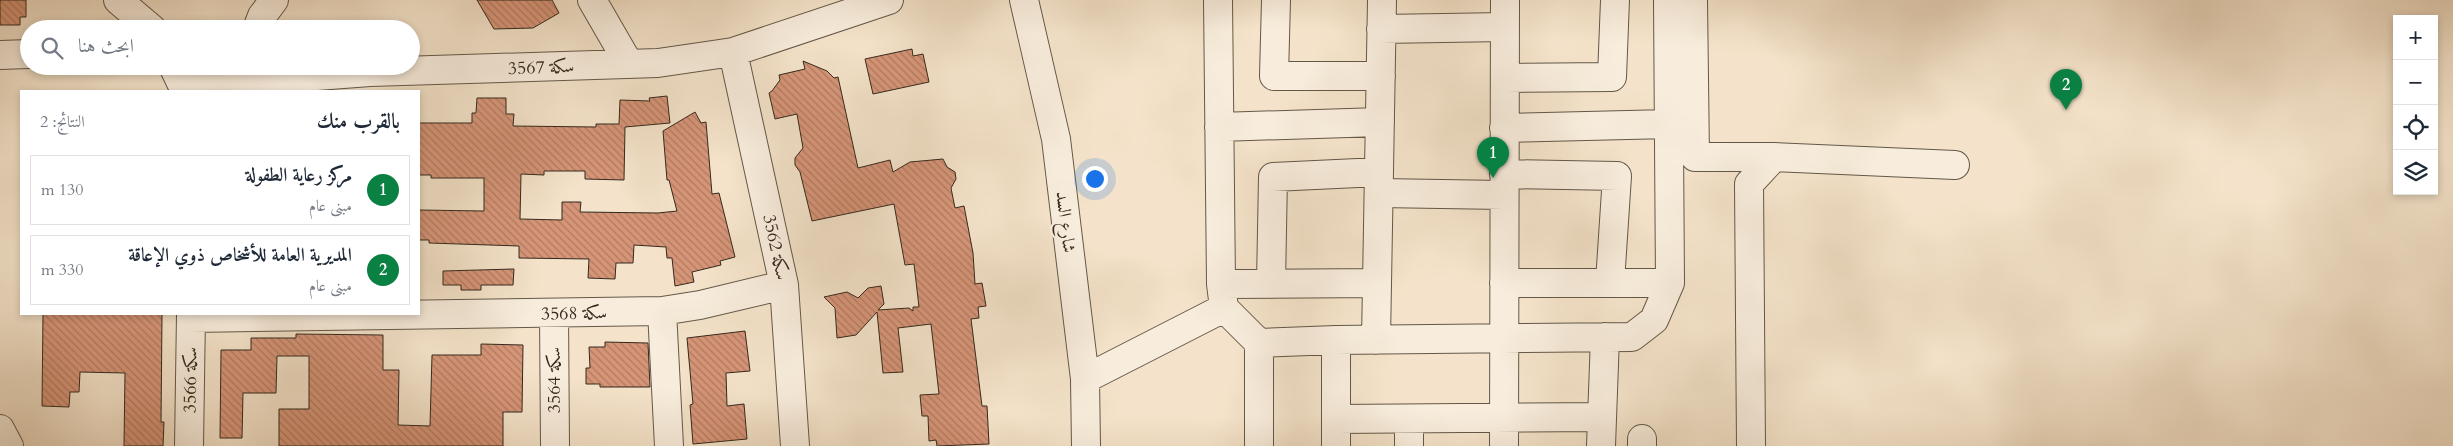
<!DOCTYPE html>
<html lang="ar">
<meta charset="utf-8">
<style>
:root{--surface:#fff;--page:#f6f6f7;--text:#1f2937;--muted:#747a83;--line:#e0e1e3;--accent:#0b8043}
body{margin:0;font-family:Cardo,Amiri,serif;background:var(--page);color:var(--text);direction:rtl}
.controls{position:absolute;right:15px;top:15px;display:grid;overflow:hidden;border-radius:0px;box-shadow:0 2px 8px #0003}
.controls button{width:45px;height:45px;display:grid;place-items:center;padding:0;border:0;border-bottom:1px solid var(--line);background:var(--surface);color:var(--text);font:25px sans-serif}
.you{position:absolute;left:1094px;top:178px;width:18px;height:18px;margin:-12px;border:4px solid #fff;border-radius:50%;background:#1a73e8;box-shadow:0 0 0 8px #1a73e833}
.badge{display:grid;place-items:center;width:32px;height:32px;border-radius:50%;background:var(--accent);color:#fff;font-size:16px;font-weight:700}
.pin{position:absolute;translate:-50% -41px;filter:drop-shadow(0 1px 2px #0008)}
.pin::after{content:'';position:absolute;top:26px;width:18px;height:15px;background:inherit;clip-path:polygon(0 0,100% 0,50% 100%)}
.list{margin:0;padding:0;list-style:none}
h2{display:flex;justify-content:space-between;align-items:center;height:65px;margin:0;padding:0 20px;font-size:21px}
h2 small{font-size:16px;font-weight:400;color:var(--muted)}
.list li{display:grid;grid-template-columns:32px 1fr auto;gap:15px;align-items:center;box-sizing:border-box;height:70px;margin:0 10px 10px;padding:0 10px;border:1px solid var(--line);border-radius:0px}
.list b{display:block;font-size:19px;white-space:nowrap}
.list p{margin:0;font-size:16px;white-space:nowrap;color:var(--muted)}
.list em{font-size:16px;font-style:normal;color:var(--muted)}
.icon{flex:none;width:28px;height:28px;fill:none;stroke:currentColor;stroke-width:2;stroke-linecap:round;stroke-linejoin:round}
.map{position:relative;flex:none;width:2453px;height:446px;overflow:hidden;direction:ltr}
.search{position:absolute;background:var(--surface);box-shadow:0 2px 8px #0003;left:20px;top:20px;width:400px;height:55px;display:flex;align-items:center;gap:12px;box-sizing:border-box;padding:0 18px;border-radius:28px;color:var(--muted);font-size:19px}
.panel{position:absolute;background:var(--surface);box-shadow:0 2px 8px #0003;left:20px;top:90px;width:400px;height:225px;border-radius:0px;direction:rtl}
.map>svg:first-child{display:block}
</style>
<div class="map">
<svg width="2453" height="446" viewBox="0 0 2453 446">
<defs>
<pattern id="building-back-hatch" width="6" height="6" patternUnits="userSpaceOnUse" patternTransform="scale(1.25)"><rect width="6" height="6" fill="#d79578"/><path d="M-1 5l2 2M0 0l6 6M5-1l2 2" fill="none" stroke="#af7a62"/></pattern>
</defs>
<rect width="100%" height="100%" fill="#f4e3ca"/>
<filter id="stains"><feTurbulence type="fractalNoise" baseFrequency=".004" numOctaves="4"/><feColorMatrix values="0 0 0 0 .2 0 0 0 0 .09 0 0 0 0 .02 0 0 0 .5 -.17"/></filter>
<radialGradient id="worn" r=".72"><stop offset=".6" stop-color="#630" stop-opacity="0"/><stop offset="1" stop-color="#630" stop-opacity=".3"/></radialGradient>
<path fill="url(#building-back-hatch)" stroke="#33291d" d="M 0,0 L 26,0 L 26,17 L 20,17 L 20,25 L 0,25 Z
M 477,0 L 552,0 L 559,13 L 533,28 L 494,29 Z
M 912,49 L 913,56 L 923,54 L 929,82 L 873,94 L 865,59 Z
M 803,61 L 827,71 L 834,78 L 838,77 L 858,168 L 890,160 L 893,172 L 910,162 L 943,159 L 947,167 L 955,172 L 956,179 L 951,188 L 955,208 L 964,206 L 973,253 L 975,284 L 982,283 L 986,306 L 978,307 L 979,318 L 971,319 L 982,406 L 987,406 L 989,444 L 937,446 L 936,440 L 929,441 L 928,416 L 922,416 L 920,395 L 939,394 L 931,324 L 898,328 L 903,372 L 883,373 L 877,312 L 856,335 L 837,338 L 835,308 L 824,297 L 847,292 L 858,298 L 868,288 L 881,286 L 884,304 L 878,310 L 909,308 L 913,311 L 913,307 L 919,307 L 914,264 L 905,265 L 894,204 L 812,221 L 800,172 L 795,165 L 795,158 L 803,148 L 797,114 L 775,119 L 769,93 L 772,91 L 780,80 L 779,75 L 805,69 Z
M 667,96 L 670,123 L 625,127 L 624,180 L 585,179 L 585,171 L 544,171 L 544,175 L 521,174 L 520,219 L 562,220 L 562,202 L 581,202 L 580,212 L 658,213 L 677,211 L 669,180 L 667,180 L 663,131 L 695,112 L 701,123 L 706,122 L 712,194 L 719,193 L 735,257 L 720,261 L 721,265 L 692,272 L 694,282 L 675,286 L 672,258 L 667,258 L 666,247 L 634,245 L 633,263 L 616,263 L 615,279 L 588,278 L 589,259 L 519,258 L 519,246 L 429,243 L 429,240 L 419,240 L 419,210 L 484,211 L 484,178 L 431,178 L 431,175 L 419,175 L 419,123 L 472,123 L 472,113 L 476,113 L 477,98 L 506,98 L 506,114 L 514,114 L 513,126 L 596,127 L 596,124 L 619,124 L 620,100 L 650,101 L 649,98 Z
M 514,269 L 513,285 L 481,285 L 481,290 L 461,290 L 461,285 L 443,285 L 443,271 Z
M 43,314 L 162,314 L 161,422 L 164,422 L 163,446 L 124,446 L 125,373 L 80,372 L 79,392 L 70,392 L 69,407 L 42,406 Z
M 745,331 L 750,371 L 726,373 L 727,406 L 744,404 L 747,439 L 693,444 L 690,405 L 693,404 L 687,338 Z
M 296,334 L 383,335 L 383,370 L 399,370 L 398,425 L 430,426 L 432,355 L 481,355 L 481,344 L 523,345 L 522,412 L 503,412 L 503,446 L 279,446 L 279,409 L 309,409 L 309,356 L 277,356 L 276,393 L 243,393 L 242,438 L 220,438 L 221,350 L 251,350 L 251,338 L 296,338 Z
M 605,342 L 648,343 L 650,387 L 600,387 L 600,384 L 586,384 L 586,368 L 590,368 L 589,347 L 605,347 Z"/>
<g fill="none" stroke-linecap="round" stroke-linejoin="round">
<g stroke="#635848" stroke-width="30">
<path id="minor" d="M 118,0 L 152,29
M 592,0 L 629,64
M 1024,0 L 1056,139 L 1085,379 L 1086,446
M 1218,0 L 1221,284 L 1224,308 L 1259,343 L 1259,446
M 1276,0 L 1274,76 L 1381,76
M 1693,0 L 1695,157 L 1774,157
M 257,29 L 262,16 L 274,0
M 1381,29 L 1505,27
M 733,52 L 784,285 L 795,446
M 0,55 L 29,54
M 173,66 L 185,91
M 1505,78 L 1612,77 L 1615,0
M 184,86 L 370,72 L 658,63 L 733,52 L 889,0
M 1219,127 L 1380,122
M 1504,128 L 1669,124
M 1504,174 L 1617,176 L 1610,282
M 1379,193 L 1504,195
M 1504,283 L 1670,283
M 1221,284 L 1377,283
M 1271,284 L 1273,177 L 1379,172
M 662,311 L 669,446
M 554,314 L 555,446
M 191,318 L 662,311 L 700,305 L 784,285
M 1376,340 L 1382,0
M 1259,343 L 1336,340 L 1632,337 L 1654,320 L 1670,283 L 1668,0
M 1085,379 L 1224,308
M 1336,419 L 1602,417
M 1409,419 L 1409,446
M 0,429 L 9,446
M 189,446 L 191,314
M 1336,446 L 1336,340
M 1504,446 L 1505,0
M 1601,446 L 1605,337
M 1642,446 L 1642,439
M 1751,446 L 1749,184 L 1774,157 L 1955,165"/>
</g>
<use href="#minor" stroke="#f8eddd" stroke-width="28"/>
</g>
<g text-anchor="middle" stroke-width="4.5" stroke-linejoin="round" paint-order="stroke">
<g font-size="18" fill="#33291d" stroke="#f8eddd">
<text transform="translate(541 67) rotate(-2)" y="6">سكة 3567</text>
<text transform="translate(1066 222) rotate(83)" y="6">شارع السد</text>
<text transform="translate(776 247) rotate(78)" y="6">سكة 3562</text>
<text transform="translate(574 313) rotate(-1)" y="6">سكة 3568</text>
<text transform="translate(190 380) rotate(-89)" y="6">سكة 3566</text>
<text transform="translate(554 380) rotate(-90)" y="6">سكة 3564</text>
</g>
</g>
<rect width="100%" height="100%" filter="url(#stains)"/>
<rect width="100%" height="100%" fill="url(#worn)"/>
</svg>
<div class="controls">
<button>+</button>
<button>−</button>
<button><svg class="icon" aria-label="locate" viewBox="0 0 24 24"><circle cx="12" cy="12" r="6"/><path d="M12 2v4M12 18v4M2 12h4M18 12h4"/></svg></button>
<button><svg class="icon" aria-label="layers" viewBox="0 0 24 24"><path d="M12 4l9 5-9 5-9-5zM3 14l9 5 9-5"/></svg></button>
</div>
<div class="you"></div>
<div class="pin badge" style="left:1493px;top:178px">1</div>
<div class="pin badge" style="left:2066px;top:110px">2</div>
<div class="search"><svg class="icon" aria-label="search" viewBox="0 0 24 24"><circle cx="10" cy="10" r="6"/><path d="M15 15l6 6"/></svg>ابحث هنا</div>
<section class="panel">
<h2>بالقرب منك<small>النتائج: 2</small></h2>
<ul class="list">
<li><span class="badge">1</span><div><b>مركز رعاية الطفولة</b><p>مبنى عام</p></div><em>130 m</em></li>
<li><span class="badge">2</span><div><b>المديرية العامة للأشخاص ذوي الإعاقة</b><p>مبنى عام</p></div><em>330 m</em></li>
</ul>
</section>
</div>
